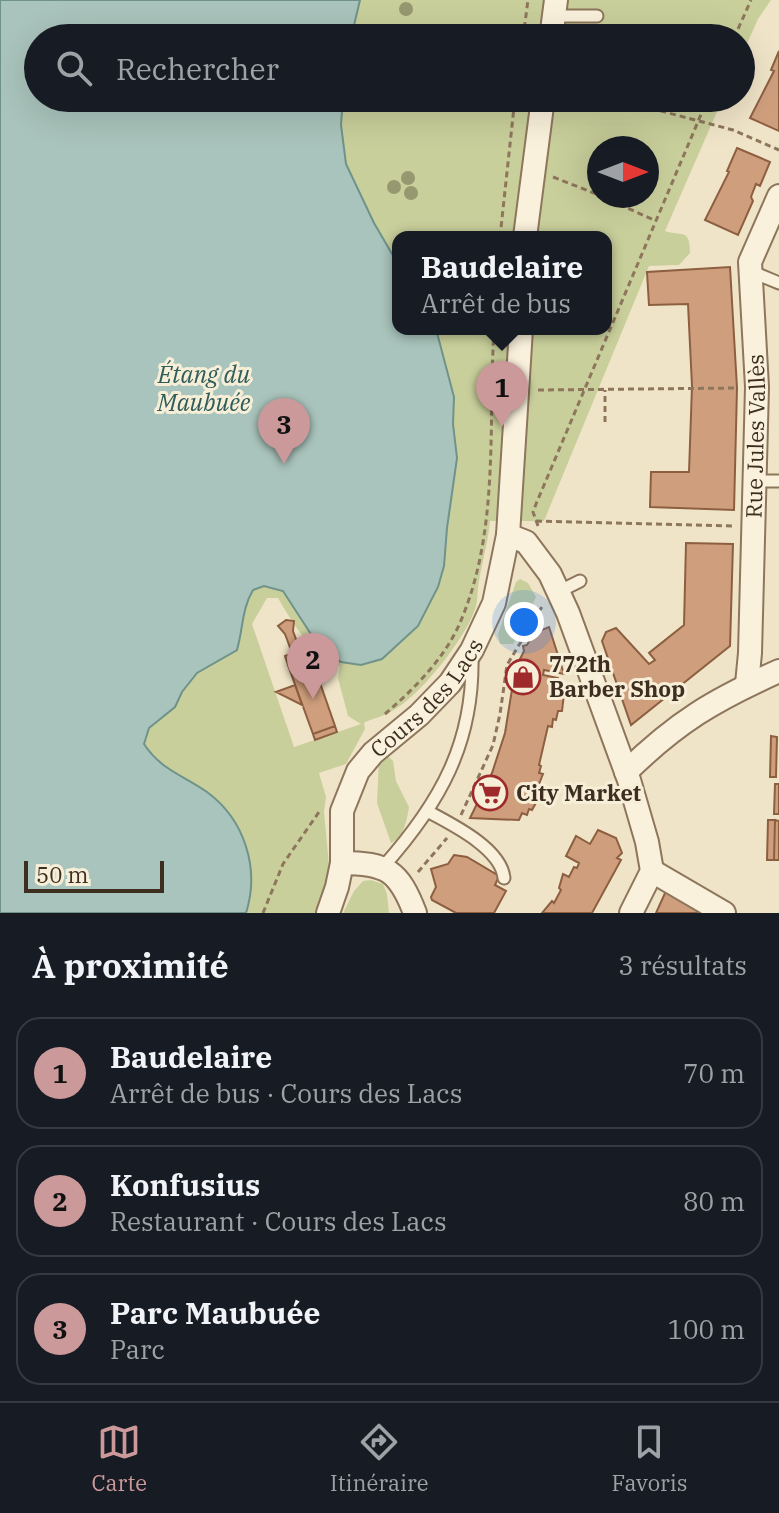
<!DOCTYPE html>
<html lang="fr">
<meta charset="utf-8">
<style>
:root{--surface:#171b24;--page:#242831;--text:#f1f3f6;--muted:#9ea1a6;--line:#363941;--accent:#cc999b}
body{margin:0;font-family:"IBM Plex Serif",serif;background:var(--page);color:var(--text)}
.compass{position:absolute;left:587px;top:136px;width:72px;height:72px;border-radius:50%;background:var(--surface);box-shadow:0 8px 32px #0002;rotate:90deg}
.scale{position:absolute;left:24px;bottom:20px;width:140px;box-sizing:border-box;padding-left:8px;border:4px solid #3d2e20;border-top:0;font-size:22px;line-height:28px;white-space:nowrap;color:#3d2e20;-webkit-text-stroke:6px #f7eed8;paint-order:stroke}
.you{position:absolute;left:524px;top:622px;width:28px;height:28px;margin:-20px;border:6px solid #fff;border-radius:50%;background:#1a73e8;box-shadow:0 0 0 12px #1a73e833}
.badge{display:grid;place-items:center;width:52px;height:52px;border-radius:50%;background:var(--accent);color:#111;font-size:26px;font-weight:700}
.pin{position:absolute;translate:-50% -66px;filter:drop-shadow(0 2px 4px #0008)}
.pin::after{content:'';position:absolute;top:42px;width:28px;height:24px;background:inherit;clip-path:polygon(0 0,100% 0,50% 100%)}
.popup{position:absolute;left:392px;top:231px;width:220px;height:104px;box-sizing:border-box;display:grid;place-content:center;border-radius:16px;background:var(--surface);filter:drop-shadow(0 2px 6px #0005);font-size:26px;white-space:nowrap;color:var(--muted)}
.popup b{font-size:30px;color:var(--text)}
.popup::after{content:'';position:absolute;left:50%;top:100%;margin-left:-16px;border:16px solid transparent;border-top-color:var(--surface)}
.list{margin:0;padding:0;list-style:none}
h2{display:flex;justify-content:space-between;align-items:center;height:104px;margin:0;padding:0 32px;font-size:34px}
h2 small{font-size:26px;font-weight:400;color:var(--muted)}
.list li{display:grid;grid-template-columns:52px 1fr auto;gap:24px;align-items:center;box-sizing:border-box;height:112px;margin:0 16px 16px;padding:0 16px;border:2px solid var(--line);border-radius:24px}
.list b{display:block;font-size:30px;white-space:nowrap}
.list p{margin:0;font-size:26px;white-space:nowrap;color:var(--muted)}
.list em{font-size:26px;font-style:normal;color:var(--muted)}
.icon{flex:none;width:44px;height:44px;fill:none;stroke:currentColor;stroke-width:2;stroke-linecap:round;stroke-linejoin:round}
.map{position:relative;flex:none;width:779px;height:913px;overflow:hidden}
.search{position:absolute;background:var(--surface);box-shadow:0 8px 32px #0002;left:24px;right:24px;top:24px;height:88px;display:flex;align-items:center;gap:20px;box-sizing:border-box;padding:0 28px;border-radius:44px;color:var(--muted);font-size:30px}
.sheet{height:488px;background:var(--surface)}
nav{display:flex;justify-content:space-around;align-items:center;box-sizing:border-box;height:112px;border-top:2px solid var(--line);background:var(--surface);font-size:22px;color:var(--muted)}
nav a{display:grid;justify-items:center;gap:4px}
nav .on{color:var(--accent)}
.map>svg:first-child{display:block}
</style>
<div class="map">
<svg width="779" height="913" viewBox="0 0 779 913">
<rect width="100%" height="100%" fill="#f0e4c8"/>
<path fill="#c9cf9b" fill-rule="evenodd" d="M 0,0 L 771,0 L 758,19 L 741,57 L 741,38 L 38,38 L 38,98 L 723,98 L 665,231 C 681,237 690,227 690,253 L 679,265 L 649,266 L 544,521 L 490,521 C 488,544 481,565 478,588 C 477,596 478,603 474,612 C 463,641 420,696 392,711 C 383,717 373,718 364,723 L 365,729 L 346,764 L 319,773 L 326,797 L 324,812 L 329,865 L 326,895 L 320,913 L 0,913 ZM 599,148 L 647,148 L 647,196 L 599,196 ZM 398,237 L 606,237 L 606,329 L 398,329 ZM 267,598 L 278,598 C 295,627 309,651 340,666 L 338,678 L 348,716 L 361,724 L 294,747 L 252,624 Z
M 520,579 L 528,583 L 536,597 L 533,603 L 534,609 L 513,644 L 500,644 L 498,634 L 516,582 Z
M 386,754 L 393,761 L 396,781 L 409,807 C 407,820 404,837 391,843 L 377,803 L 379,760 Z
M 371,880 L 383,884 L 387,894 L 389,913 L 343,913 L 354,891 L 363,881 Z"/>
<path fill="#a9c4bc" stroke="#6f938a" stroke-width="2" d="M 0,0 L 360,0 L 351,38 L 38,38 L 38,98 L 343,98 L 341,125 L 346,164 L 374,223 L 398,264 L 398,329 L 436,329 L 454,397 L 453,424 L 457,458 L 447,528 L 444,566 L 438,587 L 418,626 L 382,659 L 361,665 L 341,662 L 318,645 L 283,591 L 264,586 L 253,590 C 242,608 243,629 237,650 L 197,673 L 182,692 L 175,707 L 149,728 L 144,744 C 161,770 183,775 207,792 C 245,820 260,869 246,913 L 0,913 Z"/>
<path fill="#cf9f7d" stroke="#8d5f41" stroke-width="2" d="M 779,51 L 779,131 L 750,118 L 774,71 L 771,70 Z
M 737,148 L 770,162 L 760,186 L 756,184 L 751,197 L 753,201 L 738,235 L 705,220 L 729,172 L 727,171 Z
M 730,267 L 737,388 L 734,510 L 650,507 L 651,472 L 689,472 L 692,386 L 688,304 L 649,305 L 647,272 Z
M 686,543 L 733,544 L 730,646 L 631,725 L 602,641 L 606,632 L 616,628 L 649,664 L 655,660 L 649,653 L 684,625 Z
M 286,620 L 294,621 L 293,631 L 300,650 L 307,648 L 311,657 L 288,665 L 285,656 L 292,653 L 285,634 L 278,626 Z
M 549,627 L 564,674 L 544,670 L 543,675 L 558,678 L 558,684 L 562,684 L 560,693 L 564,694 L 562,711 L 558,711 L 556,720 L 553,719 L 552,727 L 548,726 L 539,765 L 541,766 L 539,773 L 543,774 L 539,784 L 543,785 L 537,801 L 532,810 L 529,809 L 527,815 L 522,813 L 519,820 L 470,818 L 492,773 L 505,733 L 513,683 L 518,672 L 530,674 L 530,669 L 516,667 L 524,651 L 523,646 L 527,645 L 537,628 L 542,630 Z
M 311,657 L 335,726 L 313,734 L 288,665 Z
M 295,685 L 302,705 L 276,692 Z
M 335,726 L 337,732 L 315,740 L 313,734 Z
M 771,736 L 777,737 L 776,777 L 770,777 Z
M 775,784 L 779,784 L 779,814 L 774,814 Z
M 768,820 L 775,820 L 774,860 L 767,860 Z
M 775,820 L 779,821 L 779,860 L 774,860 Z
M 598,830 L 616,838 L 622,853 L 617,858 L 621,860 L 592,913 L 542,913 L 552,901 L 554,903 L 561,890 L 559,888 L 563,874 L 569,877 L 574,867 L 577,868 L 579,863 L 566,856 L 576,836 L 590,844 Z
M 454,855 L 467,857 L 499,876 L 495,885 L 506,891 L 494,913 L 456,913 L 432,900 L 431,897 L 436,887 L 431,869 L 448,864 Z
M 666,891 L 705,913 L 656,913 Z"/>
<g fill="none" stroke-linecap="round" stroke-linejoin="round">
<g stroke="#8d765c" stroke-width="15">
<path id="service" d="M 554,16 L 597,16
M 750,271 L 779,283
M 754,481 L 779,481
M 558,592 L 580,581
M 427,811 C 451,824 501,848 504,878
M 383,867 C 440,803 474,743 472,656"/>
</g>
<g stroke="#8d765c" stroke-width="26">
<g id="minor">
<path d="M 551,38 L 556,0"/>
<path d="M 525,237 L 543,98"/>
<path d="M 508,535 L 526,542 L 550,574 L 568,613 L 629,780 L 647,842 L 652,871 L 631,913"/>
<path id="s1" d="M 747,684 L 750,653 L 757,387 L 750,262 L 779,196"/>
<path d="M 626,772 C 677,722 714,700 779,671"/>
<path d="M 342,863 C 387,863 399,871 415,913"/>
<path d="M 652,871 L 724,913"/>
<path id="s2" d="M 328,913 L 337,887 L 342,863 L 342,811 L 358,771 L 373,753 L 419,715 L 450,683 L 472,650 L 494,603 L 508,535 L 521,329"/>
</g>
</g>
<path stroke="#8d765c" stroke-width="3" stroke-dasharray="6 4" stroke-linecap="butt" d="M 523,38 L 528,0
M 734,38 L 751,0
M 612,98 L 733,130 L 779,150
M 553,177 L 599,195
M 601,196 L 656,221
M 500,237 L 515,98
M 538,390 L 738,388
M 605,422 L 605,390
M 536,521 L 732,526
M 538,526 L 533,512 L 536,504 L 708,98
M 385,714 C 414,689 443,660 459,625 C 500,533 488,427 494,329
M 461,815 L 493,745 L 500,714 L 507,665 L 543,605
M 418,872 L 447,838
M 263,913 L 283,864 L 321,809"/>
<use href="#service" stroke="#faf1dc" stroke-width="11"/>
<use href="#minor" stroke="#faf1dc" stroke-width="22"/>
</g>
<g fill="#96986f">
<circle cx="406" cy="9" r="7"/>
<circle cx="408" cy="178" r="7"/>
<circle cx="394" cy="187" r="7"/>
<circle cx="411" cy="193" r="7"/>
</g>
<defs>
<g id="shop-ring" transform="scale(1.8)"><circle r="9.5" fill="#f7eed8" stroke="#9e2a2b" stroke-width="1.5"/><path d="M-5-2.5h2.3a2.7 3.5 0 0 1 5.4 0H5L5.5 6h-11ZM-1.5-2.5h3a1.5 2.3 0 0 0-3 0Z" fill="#9e2a2b"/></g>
<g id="supermarket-ring" transform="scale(1.8)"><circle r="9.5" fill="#f7eed8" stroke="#9e2a2b" stroke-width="1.5"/><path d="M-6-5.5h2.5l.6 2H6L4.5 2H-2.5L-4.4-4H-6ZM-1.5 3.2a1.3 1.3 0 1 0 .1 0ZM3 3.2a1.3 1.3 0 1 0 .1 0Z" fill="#9e2a2b"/></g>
</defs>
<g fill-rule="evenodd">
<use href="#shop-ring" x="523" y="677"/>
<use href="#supermarket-ring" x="490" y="793"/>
</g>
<g text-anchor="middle" stroke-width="6" stroke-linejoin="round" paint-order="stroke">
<g font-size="22" fill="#3d2e20" stroke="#f7eed8">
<text dy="8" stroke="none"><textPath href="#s1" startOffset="248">Rue Jules Vallès</textPath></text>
<text dy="8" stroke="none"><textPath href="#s2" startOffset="248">Cours des Lacs</textPath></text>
</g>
<g font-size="22" font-weight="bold" fill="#3d2e20" stroke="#f7eed8" text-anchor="start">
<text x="549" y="672">772th<tspan x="549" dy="25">Barber Shop</tspan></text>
<text x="516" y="801">City Market</text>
</g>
<g font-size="24" font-style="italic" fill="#2f5d5a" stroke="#f7eed8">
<text x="204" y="383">Étang du<tspan x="204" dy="28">Maubuée</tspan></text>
</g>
</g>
</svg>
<svg class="compass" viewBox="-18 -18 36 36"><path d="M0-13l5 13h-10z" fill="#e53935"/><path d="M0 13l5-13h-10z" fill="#9ea1a6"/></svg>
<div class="scale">50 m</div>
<div class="you"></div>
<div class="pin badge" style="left:502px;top:427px">1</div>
<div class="popup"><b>Baudelaire</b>Arrêt de bus</div>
<div class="pin badge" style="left:313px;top:699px">2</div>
<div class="pin badge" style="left:284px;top:464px">3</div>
<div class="search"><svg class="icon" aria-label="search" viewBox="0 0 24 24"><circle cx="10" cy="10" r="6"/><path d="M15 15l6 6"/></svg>Rechercher</div>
</div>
<section class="sheet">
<h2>À proximité<small>3 résultats</small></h2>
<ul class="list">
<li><span class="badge">1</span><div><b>Baudelaire</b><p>Arrêt de bus · Cours des Lacs</p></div><em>70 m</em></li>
<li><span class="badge">2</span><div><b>Konfusius</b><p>Restaurant · Cours des Lacs</p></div><em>80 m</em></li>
<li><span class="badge">3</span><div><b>Parc Maubuée</b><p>Parc</p></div><em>100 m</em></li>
</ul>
</section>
<nav>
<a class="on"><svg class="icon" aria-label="map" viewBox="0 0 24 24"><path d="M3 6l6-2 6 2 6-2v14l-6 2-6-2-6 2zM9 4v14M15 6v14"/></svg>Carte</a>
<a><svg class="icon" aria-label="directions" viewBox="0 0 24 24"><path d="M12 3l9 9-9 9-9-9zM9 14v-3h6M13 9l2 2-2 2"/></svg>Itinéraire</a>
<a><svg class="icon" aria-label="saved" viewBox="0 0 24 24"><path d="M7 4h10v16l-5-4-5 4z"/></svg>Favoris</a>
</nav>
